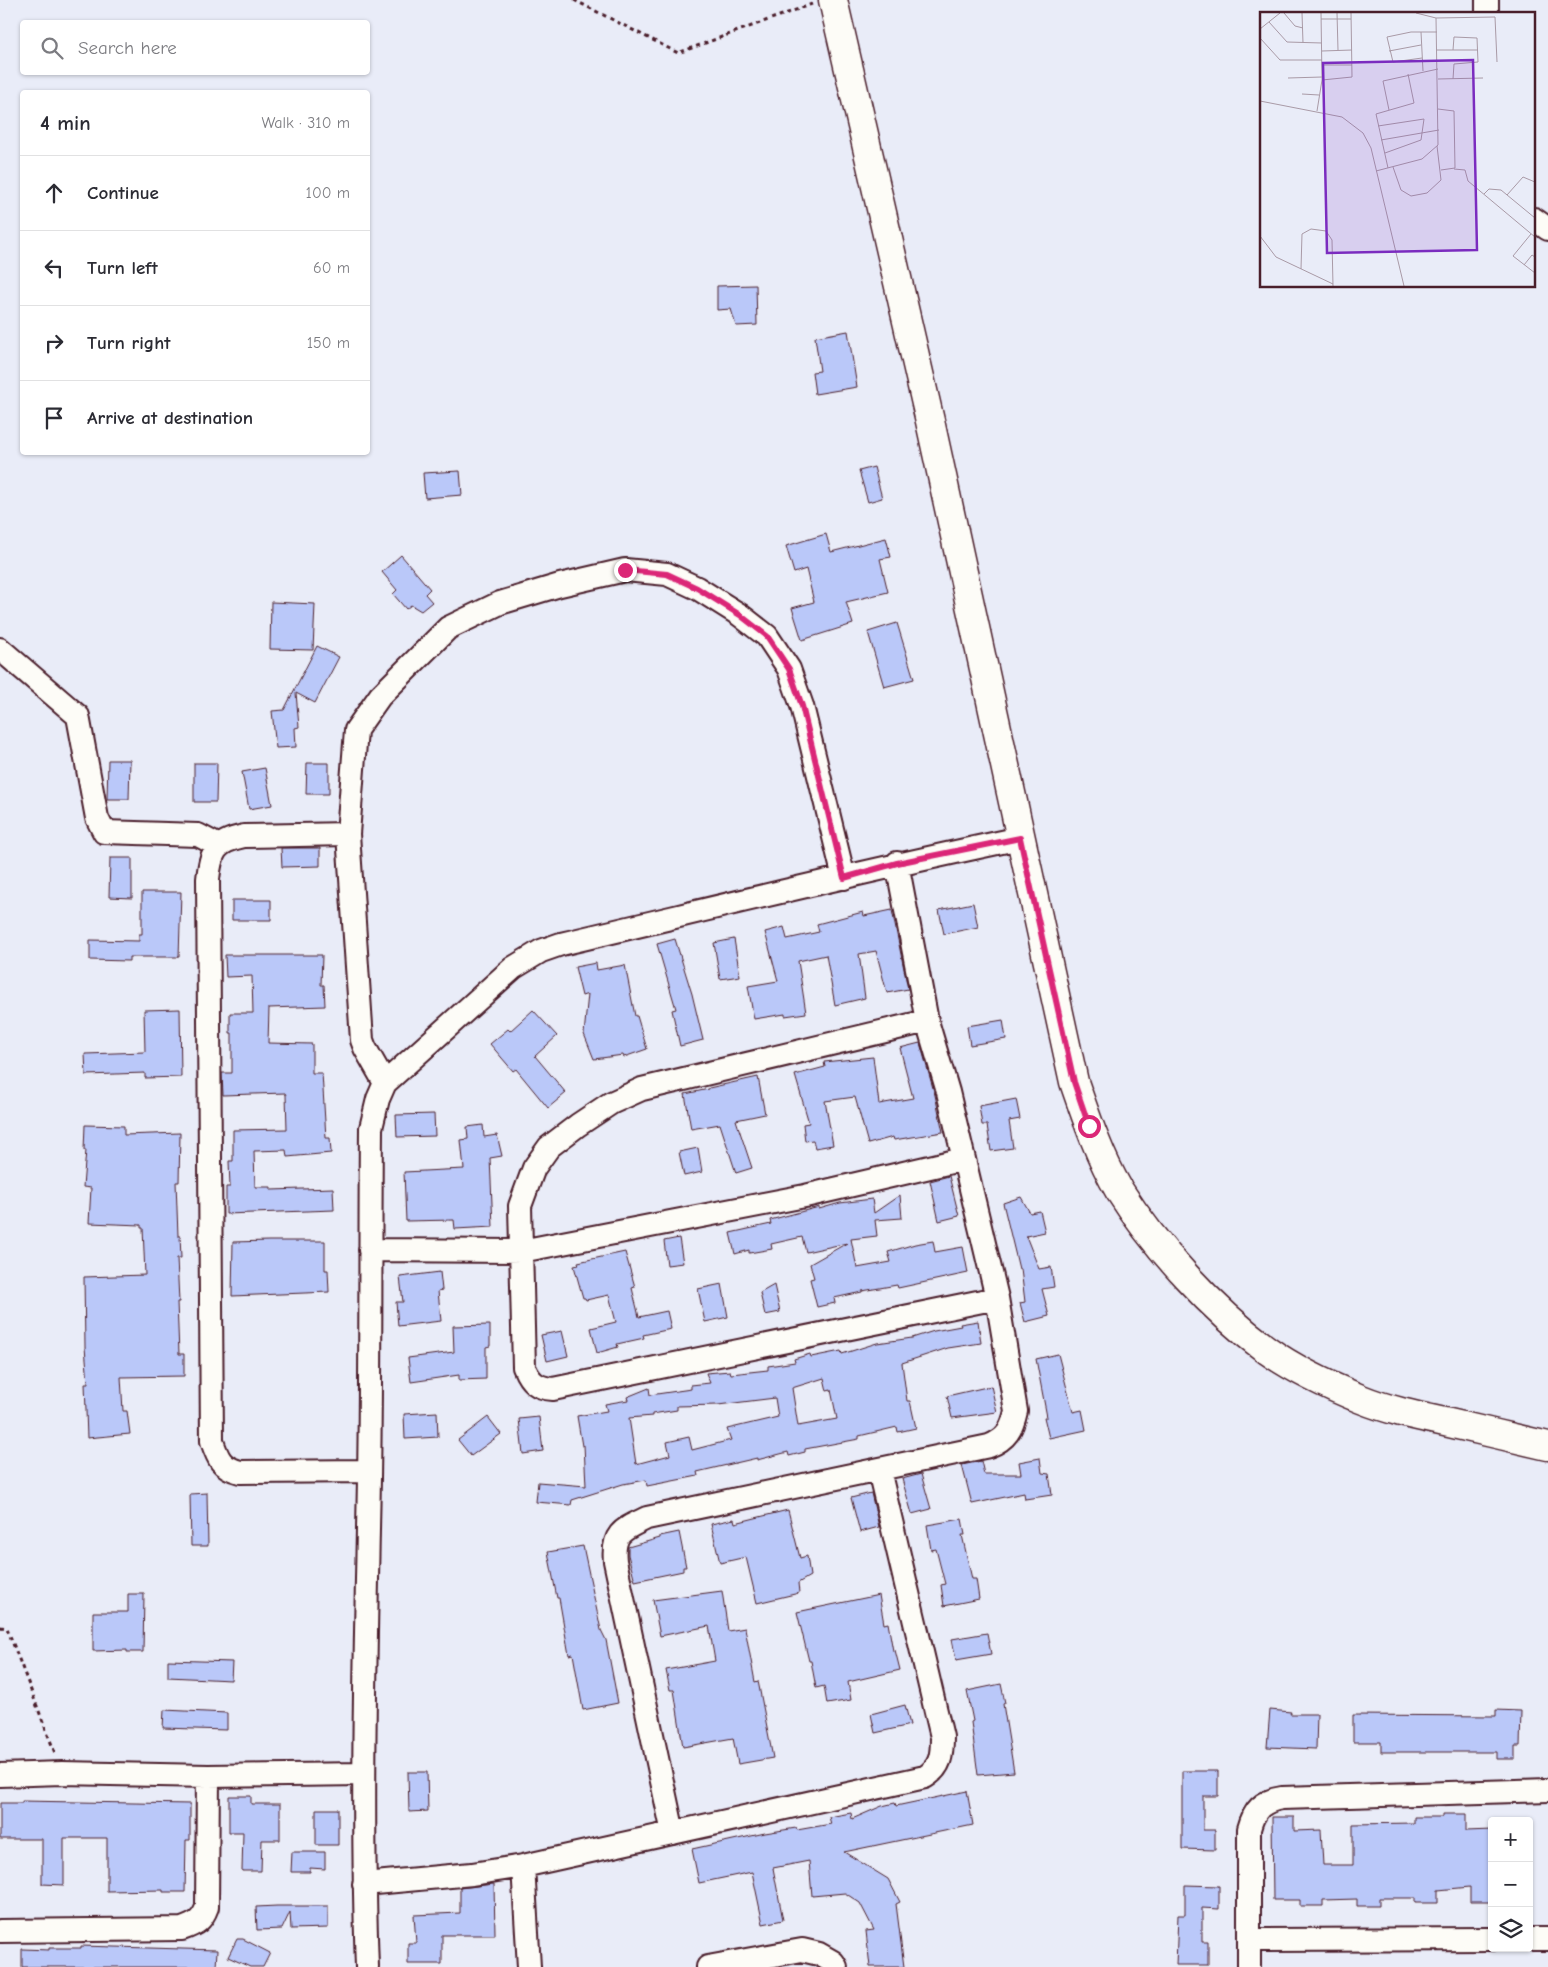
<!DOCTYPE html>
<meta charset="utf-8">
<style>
:root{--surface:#fff;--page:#f7f7f7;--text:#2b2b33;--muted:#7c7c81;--line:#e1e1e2}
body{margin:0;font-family:"Comic Neue",sans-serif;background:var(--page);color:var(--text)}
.controls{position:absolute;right:15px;bottom:15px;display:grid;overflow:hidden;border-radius:5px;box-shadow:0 1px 4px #0004}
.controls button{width:45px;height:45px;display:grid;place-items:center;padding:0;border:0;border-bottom:1px solid var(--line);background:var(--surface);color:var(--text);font:25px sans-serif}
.stop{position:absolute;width:15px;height:15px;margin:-11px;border:4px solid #db2777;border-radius:50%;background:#fff}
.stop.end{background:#db2777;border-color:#fff;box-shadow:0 1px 5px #0008}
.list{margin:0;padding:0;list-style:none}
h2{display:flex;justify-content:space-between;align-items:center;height:65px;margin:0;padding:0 20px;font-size:21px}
h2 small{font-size:16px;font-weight:400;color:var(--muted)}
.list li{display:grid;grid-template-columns:32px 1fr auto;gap:15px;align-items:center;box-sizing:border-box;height:75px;padding:0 20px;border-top:1px solid var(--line)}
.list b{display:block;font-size:19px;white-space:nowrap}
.list em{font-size:16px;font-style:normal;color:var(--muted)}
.icon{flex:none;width:28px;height:28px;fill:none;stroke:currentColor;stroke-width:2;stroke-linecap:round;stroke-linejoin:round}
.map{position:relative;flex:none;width:1548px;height:1967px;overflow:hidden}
.search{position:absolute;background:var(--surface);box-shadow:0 1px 4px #0004;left:20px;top:20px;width:350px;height:55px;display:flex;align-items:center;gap:12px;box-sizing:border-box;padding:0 18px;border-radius:5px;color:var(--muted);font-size:19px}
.panel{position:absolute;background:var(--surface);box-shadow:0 1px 4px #0004;left:20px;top:90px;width:350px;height:365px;border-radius:5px}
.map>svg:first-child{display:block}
</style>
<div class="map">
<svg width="1548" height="1967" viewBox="0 0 1548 1967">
<rect width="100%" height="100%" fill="#e9ecf8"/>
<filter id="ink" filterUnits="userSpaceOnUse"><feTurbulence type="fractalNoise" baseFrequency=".02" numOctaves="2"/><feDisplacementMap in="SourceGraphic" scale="10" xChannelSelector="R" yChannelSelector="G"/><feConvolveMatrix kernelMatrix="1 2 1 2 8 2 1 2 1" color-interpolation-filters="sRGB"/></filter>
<g filter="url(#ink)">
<path fill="#bac8f9" stroke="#4a1f2b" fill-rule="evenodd" d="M 756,285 L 757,325 L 736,326 L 731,309 L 717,310 L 717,286 Z
M 848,331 L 857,387 L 815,394 L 812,372 L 820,371 L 815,337 Z
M 874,467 L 882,498 L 868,502 L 859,471 Z
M 460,471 L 462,495 L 425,498 L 423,473 Z
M 826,534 L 831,552 L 886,538 L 891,557 L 880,559 L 888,592 L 846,602 L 853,624 L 802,640 L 792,608 L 814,602 L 806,569 L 794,573 L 786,546 Z
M 401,555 L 430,589 L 425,594 L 432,602 L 421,611 L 411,605 L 406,609 L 393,594 L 397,590 L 382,572 Z
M 271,602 L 315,604 L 313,650 L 270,649 Z
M 897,623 L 914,679 L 884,687 L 868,632 Z
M 317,646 L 339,657 L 315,703 L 296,693 L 299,727 L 295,728 L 296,747 L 276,748 L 272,711 L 284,710 Z
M 108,760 L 130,760 L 129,799 L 107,799 Z
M 194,763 L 217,763 L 216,802 L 194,802 Z
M 307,763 L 329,763 L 329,794 L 306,794 Z
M 265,768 L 272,805 L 249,809 L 242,772 Z
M 281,848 L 320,848 L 320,866 L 282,867 Z
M 110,858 L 132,858 L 132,898 L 109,897 Z
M 142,892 L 181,892 L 179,957 L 129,957 L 129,961 L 90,960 L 90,940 L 139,941 L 139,934 L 142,934 Z
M 232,900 L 271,900 L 271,920 L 232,920 Z
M 973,903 L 978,927 L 944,934 L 939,910 Z
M 892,910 L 908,989 L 887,993 L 876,951 L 859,954 L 865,998 L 835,1005 L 826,955 L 798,961 L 806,1013 L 785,1016 L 785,1014 L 754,1019 L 748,986 L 778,981 L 765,932 L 784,927 L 787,939 L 819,932 L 817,924 L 863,912 L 864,916 Z
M 675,939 L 692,994 L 703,1040 L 680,1046 L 672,1010 L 676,1009 L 657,944 Z
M 734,939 L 740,976 L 720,979 L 714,943 Z
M 225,955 L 322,955 L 321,985 L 324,985 L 325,1006 L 269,1008 L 268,1043 L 312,1044 L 312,1073 L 322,1073 L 326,1138 L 330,1138 L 331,1153 L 287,1157 L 286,1150 L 254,1151 L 255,1187 L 271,1187 L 271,1190 L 333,1188 L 334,1210 L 226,1214 L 226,1187 L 230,1187 L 229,1161 L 233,1161 L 233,1130 L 287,1129 L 286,1095 L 285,1093 L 223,1095 L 222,1073 L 232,1073 L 232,1033 L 230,1033 L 230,1013 L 253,1013 L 252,976 L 226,977 Z
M 596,963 L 597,970 L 625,965 L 635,1016 L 637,1016 L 647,1049 L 624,1057 L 623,1055 L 594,1059 L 584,1034 L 588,994 L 582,996 L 575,967 Z
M 180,1009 L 181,1077 L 145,1078 L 145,1073 L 86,1075 L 85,1054 L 145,1052 L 144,1010 Z
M 533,1010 L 557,1036 L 535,1056 L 566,1093 L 548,1108 L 516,1069 L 513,1071 L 490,1044 L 508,1029 L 510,1031 Z
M 1003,1020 L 1006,1039 L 970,1045 L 967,1026 Z
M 920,1043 L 935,1095 L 943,1132 L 894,1140 L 893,1137 L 868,1144 L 855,1097 L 825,1101 L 833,1145 L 815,1148 L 813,1140 L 805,1141 L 803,1124 L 809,1123 L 795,1075 L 825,1067 L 824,1062 L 873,1057 L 879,1104 L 913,1098 L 900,1048 Z
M 758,1077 L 765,1114 L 736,1120 L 752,1168 L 736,1173 L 720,1124 L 691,1129 L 685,1094 L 709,1089 L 709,1088 Z
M 1016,1099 L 1020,1119 L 1009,1121 L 1013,1148 L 991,1151 L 987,1125 L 982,1125 L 979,1106 Z
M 434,1114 L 435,1136 L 397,1137 L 396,1115 Z
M 85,1125 L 124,1126 L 124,1135 L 180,1133 L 179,1182 L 176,1182 L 178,1236 L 180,1236 L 181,1258 L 177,1258 L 179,1302 L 177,1302 L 179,1354 L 184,1354 L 184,1376 L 121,1377 L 123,1411 L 127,1411 L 130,1434 L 87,1438 L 85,1383 L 88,1383 L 85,1347 L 84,1277 L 145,1275 L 143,1228 L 141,1228 L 141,1225 L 89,1223 L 91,1188 L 83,1187 L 86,1150 L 84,1150 Z
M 483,1125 L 484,1137 L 497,1135 L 502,1156 L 490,1158 L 493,1227 L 455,1229 L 454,1220 L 406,1221 L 404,1172 L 464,1169 L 461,1140 L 468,1139 L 467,1127 Z
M 698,1148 L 702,1172 L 684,1176 L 679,1152 Z
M 949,1176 L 959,1216 L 939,1221 L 930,1181 Z
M 900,1195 L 902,1218 L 875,1220 L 877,1236 L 851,1239 L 857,1268 L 891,1262 L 888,1252 L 915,1244 L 933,1241 L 935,1252 L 963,1247 L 968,1273 L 898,1288 L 897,1285 L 862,1291 L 862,1292 L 834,1298 L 835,1303 L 817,1307 L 810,1279 L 814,1278 L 810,1264 L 847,1243 L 806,1252 L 802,1237 L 771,1244 L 772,1249 L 749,1253 L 749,1250 L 735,1254 L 730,1233 L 771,1224 L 770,1220 L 819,1207 L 819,1209 L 840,1203 L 872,1199 L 874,1213 Z
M 1021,1197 L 1030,1213 L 1040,1211 L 1045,1232 L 1026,1236 L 1039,1269 L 1051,1267 L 1054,1287 L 1042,1289 L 1049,1316 L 1025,1322 L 1020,1303 L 1025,1302 L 1021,1269 L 1019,1269 L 1003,1203 Z
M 679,1238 L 683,1263 L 667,1265 L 664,1241 Z
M 269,1241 L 325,1241 L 325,1270 L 328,1270 L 329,1292 L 232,1296 L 233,1242 Z
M 625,1252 L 635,1287 L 632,1288 L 639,1317 L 667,1311 L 671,1329 L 643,1335 L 644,1338 L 617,1344 L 618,1347 L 597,1353 L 591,1328 L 616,1322 L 609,1295 L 586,1300 L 585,1298 L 583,1298 L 574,1266 L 579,1265 L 578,1262 Z
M 440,1272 L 442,1290 L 438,1291 L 441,1321 L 398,1326 L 396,1302 L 403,1302 L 400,1277 Z
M 722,1284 L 728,1317 L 705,1322 L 698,1289 Z
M 774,1285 L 780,1312 L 765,1315 L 760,1293 Z
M 978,1321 L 981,1343 L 948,1348 L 902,1363 L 907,1401 L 910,1401 L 916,1428 L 898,1432 L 897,1427 L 859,1436 L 859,1439 L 805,1449 L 805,1452 L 789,1456 L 788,1452 L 757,1460 L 757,1458 L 697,1472 L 698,1476 L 647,1486 L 646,1480 L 623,1484 L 572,1500 L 571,1505 L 536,1502 L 538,1482 L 586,1486 L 584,1445 L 582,1446 L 577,1416 L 607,1411 L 605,1404 L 628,1400 L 627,1397 L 649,1388 L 650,1395 L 691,1389 L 691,1385 L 710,1383 L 706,1373 L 730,1371 L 731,1374 L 768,1370 L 768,1366 L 795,1362 L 794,1359 L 810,1354 L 811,1357 L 841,1351 L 842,1354 L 877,1343 L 912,1338 L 934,1331 L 961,1326 L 960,1324 ZM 824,1378 L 827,1391 L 831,1390 L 837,1419 L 798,1426 L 792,1388 ZM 775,1398 L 778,1417 L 727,1429 L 731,1440 L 692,1450 L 689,1437 L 667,1442 L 670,1455 L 636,1464 L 629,1418 L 652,1416 L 652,1414 L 677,1410 L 677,1406 L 718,1405 Z
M 490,1325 L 490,1346 L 486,1347 L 486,1379 L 459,1380 L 459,1375 L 411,1382 L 408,1358 L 454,1352 L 453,1326 Z
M 562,1331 L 568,1356 L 547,1361 L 541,1335 Z
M 1058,1354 L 1073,1412 L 1082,1410 L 1086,1430 L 1049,1438 L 1044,1417 L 1047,1417 L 1036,1359 Z
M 991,1386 L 997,1412 L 952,1418 L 947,1396 Z
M 437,1412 L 438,1437 L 405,1439 L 404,1414 Z
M 488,1417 L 501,1434 L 471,1456 L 458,1440 Z
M 539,1417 L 543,1451 L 523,1454 L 519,1419 Z
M 1040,1458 L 1042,1473 L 1049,1474 L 1052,1495 L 1025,1499 L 1024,1493 L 972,1504 L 962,1465 L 981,1461 L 984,1474 L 1021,1474 L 1019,1462 Z
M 921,1474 L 931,1509 L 912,1514 L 902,1479 Z
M 207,1493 L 208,1546 L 191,1546 L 190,1494 Z
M 871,1493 L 879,1527 L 860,1532 L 851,1498 Z
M 788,1510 L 800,1558 L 807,1556 L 810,1576 L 798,1583 L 799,1593 L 757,1603 L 746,1557 L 720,1563 L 711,1524 L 734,1519 L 735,1523 Z
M 962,1519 L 965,1535 L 962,1535 L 972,1579 L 976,1579 L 979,1599 L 944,1606 L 941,1585 L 945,1584 L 936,1549 L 931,1550 L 927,1525 Z
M 679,1532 L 686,1567 L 683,1567 L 683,1571 L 635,1581 L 628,1555 L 628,1547 L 660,1538 L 660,1536 Z
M 583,1546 L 601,1630 L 606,1640 L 618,1703 L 583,1710 L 573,1654 L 569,1655 L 559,1598 L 557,1598 L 548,1552 Z
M 722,1591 L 728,1631 L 745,1628 L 755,1682 L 758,1681 L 773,1758 L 738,1764 L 733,1738 L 683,1747 L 674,1690 L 670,1690 L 666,1670 L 715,1661 L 709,1626 L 660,1636 L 653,1600 Z
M 128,1594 L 144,1594 L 143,1652 L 127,1652 L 127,1650 L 93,1651 L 93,1612 L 128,1612 Z
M 879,1595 L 884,1624 L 888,1623 L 893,1651 L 895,1650 L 900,1670 L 848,1682 L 851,1700 L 827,1704 L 824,1686 L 816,1688 L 811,1661 L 809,1661 L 797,1612 Z
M 987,1633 L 991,1654 L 956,1660 L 952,1639 Z
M 168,1660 L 232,1662 L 231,1680 L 168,1677 Z
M 1001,1684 L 1005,1703 L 1003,1704 L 1014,1772 L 978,1775 L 971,1722 L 973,1721 L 967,1691 Z
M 905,1705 L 910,1725 L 875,1733 L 871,1714 Z
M 164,1710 L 227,1713 L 227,1730 L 163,1728 Z
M 1270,1710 L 1291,1712 L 1290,1714 L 1317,1714 L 1316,1749 L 1267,1747 Z
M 1496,1710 L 1521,1711 L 1520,1746 L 1515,1746 L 1515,1759 L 1496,1759 L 1496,1752 L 1381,1752 L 1381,1742 L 1353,1742 L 1353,1715 L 1496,1716 Z
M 1182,1771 L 1218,1771 L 1218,1796 L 1203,1796 L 1203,1830 L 1215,1830 L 1215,1850 L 1182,1849 Z
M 408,1772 L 427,1772 L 428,1811 L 409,1812 Z
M 967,1791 L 973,1825 L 844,1852 L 888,1879 L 900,1902 L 896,1904 L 904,1967 L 870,1967 L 866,1931 L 874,1930 L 860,1903 L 845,1893 L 812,1896 L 809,1861 L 773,1868 L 783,1920 L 763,1924 L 752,1872 L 699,1883 L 692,1849 L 765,1833 L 796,1828 L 797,1830 L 831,1824 L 829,1817 L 851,1813 L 852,1819 L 882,1806 L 895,1803 L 896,1806 Z
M 229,1796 L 251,1796 L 251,1804 L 280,1804 L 280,1840 L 262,1840 L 261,1871 L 242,1871 L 243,1832 L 229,1832 Z
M 22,1801 L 190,1804 L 190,1840 L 186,1840 L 185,1892 L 163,1892 L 163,1890 L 107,1891 L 107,1838 L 64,1838 L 64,1885 L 42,1884 L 42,1839 L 0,1839 L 0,1803 L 22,1803 Z
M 316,1809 L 338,1809 L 338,1845 L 316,1845 Z
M 1443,1814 L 1466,1814 L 1466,1831 L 1492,1830 L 1492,1902 L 1470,1902 L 1470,1887 L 1438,1890 L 1438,1903 L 1415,1903 L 1415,1898 L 1379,1898 L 1379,1906 L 1357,1906 L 1357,1899 L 1323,1900 L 1323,1906 L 1300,1906 L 1300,1900 L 1273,1900 L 1272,1817 L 1294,1817 L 1294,1831 L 1321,1830 L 1323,1865 L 1353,1865 L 1353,1824 L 1414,1823 L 1414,1817 L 1443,1817 Z
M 292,1852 L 325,1852 L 325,1869 L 310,1868 L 310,1872 L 291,1872 Z
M 494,1884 L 495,1935 L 442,1935 L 442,1964 L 408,1964 L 408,1943 L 416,1943 L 414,1915 L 460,1913 L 460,1888 Z
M 1185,1885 L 1219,1886 L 1219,1909 L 1202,1908 L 1202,1942 L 1208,1942 L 1208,1965 L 1176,1965 L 1178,1915 L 1185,1915 Z
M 277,1906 L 328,1906 L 328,1928 L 291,1929 L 290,1912 L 282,1929 L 257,1930 L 256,1907 Z
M 237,1939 L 243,1939 L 270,1953 L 263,1967 L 250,1967 L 228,1957 Z
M 81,1946 L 217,1950 L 216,1967 L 22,1967 L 22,1949 L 49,1950 L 49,1948 L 81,1948 Z"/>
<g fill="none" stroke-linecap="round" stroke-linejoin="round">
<g stroke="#4a1f2b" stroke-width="26">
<path id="minor" d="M 1487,0 L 1487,14
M 1534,219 L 1548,229
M 0,649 L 78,716 L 97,818 L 104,832 L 198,835 L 219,846
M 348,834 L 244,836 C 215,842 211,851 208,879 L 212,1441 C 218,1459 221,1467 240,1472 L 369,1471
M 927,1021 L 642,1089 L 611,1103 L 578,1125 L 549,1147 L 534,1168 L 520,1206 L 524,1367 C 530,1382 537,1388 553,1389 L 997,1298
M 385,1083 L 365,1048 L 362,1040 L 348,834 L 356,730 L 380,696 L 448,628 L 500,603 L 560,585 L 625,570 L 667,574 L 697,588 L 740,615 L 767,636 L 789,669 L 802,706 L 844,878
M 370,1250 L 521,1251 L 805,1196 L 964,1159
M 0,1775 L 62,1773 L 208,1776 L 364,1774
M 673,1833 L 615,1561 C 612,1532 624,1529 647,1518 L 989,1446 C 1007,1439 1012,1429 1016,1411 L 997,1298 L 948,1092 L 927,1021 L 897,863
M 523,1866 L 529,1967
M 364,1884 L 472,1874 L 523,1866 L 925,1777 C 941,1767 942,1755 942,1737 L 879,1470
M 0,1931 L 182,1929 C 196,1924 202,1921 207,1907 L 208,1776
M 1529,1939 L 1548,1939
M 1249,1940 L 1492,1939
M 367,1967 C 361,1804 366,1641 369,1478 C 371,1361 370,1245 371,1128 L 378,1099 L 385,1083 L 513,968 L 541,951 L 561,944 C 714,908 867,870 1021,838
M 708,1967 L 802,1950 L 819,1954 L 833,1962 L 836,1967
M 1249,1967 L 1249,1829 C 1254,1810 1262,1801 1282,1798 L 1548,1790"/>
</g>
<g stroke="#4a1f2b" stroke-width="31">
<path id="tertiary" d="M 833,0 L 930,421 L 1074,1082 C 1086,1117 1100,1158 1119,1190 C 1155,1247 1213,1310 1267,1350 C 1295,1370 1329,1386 1361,1399 C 1388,1410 1417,1416 1445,1422 C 1479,1430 1514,1438 1548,1446"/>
</g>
<path stroke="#4a1f2b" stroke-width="3" stroke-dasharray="4 4" stroke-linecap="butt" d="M 574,0 L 678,53 L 812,4
M 0,1627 L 7,1628 L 55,1753"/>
<use href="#minor" stroke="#fdfcf7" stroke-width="22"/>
<use href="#tertiary" stroke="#fdfcf7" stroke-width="28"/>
</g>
</g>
<g fill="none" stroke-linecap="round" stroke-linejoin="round" filter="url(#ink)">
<path stroke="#db2777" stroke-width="6" d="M 625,570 L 667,574 L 697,588 L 740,615 L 767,636 L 789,669 L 802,706 L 844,878 L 897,863 L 1020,838 L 1074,1082 L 1089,1126"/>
</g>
<g transform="translate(1260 12)">
<rect width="275" height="275" fill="#e9ecf8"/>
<path fill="none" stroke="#a99aa6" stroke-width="1" d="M 24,1 L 35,14 L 43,16M 42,1 L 43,31M 77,1 L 78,38M 156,1 L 176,6 L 235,5 L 237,50M 61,7 L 91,7M 9,10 L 27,30 L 62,31M 0,17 L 20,1M 161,20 L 163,59M 0,26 L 20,48 L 62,48M 177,38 L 218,38M 193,38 L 194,25 L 217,26 L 218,50 L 194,52 L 193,67M 62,39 L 92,38M 129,39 L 161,33M 162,46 L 133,50 L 127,25 L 151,20 L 177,20M 62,53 L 92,53M 28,66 L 62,65M 178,67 L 223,66M 62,68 L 92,65 L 91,1M 42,82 L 59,83M 0,89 L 82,105 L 103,121 L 111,136 L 144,274M 178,97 L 194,99 L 195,156 L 181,158M 129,98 L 123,69 L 178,57M 57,99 L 62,68 L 61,1M 118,114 L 164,107 L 161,128 L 125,141M 121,128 L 179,118M 133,155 L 141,178 L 151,184 L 167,181 L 181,168 L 177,134M 128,156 L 116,102 L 154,91 L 148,62M 194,157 L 205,158 L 208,169 L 275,225M 116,159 L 162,147 L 178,133 L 176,6M 224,182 L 229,177 L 241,178 L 275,206M 247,183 L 263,165 L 275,170M 271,222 L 253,244 L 275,261M 0,224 L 16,245 L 73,272M 264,253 L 272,243 L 275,245M 41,257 L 42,222 L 51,217 L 66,219 L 72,228 L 73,274"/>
<path fill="#7b2cbf" fill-opacity="0.15" stroke="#7b2cbf" stroke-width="2.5" d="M 213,48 L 217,238 L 67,241 L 63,51 Z"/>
<rect width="275" height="275" fill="none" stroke="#4a1f2b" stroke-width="2.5"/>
</g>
</svg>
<div class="controls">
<button>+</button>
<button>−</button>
<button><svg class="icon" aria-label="layers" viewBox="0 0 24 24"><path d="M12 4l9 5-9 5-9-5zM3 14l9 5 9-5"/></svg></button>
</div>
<div class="stop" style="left:1089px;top:1126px"></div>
<div class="stop end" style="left:625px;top:570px"></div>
<div class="search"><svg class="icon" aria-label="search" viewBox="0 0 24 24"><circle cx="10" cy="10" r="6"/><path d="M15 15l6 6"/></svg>Search here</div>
<section class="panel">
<h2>4 min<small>Walk · 310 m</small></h2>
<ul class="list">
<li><svg class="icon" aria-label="ahead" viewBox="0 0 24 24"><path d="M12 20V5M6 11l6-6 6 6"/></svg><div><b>Continue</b></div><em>100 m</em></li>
<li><svg class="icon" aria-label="left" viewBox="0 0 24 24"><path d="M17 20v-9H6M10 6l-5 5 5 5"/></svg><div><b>Turn left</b></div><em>60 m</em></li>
<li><svg class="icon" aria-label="right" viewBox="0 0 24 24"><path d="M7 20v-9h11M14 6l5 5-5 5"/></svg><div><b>Turn right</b></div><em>150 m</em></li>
<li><svg class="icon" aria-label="arrive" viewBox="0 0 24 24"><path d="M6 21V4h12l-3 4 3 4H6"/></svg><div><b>Arrive at destination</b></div></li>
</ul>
</section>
</div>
